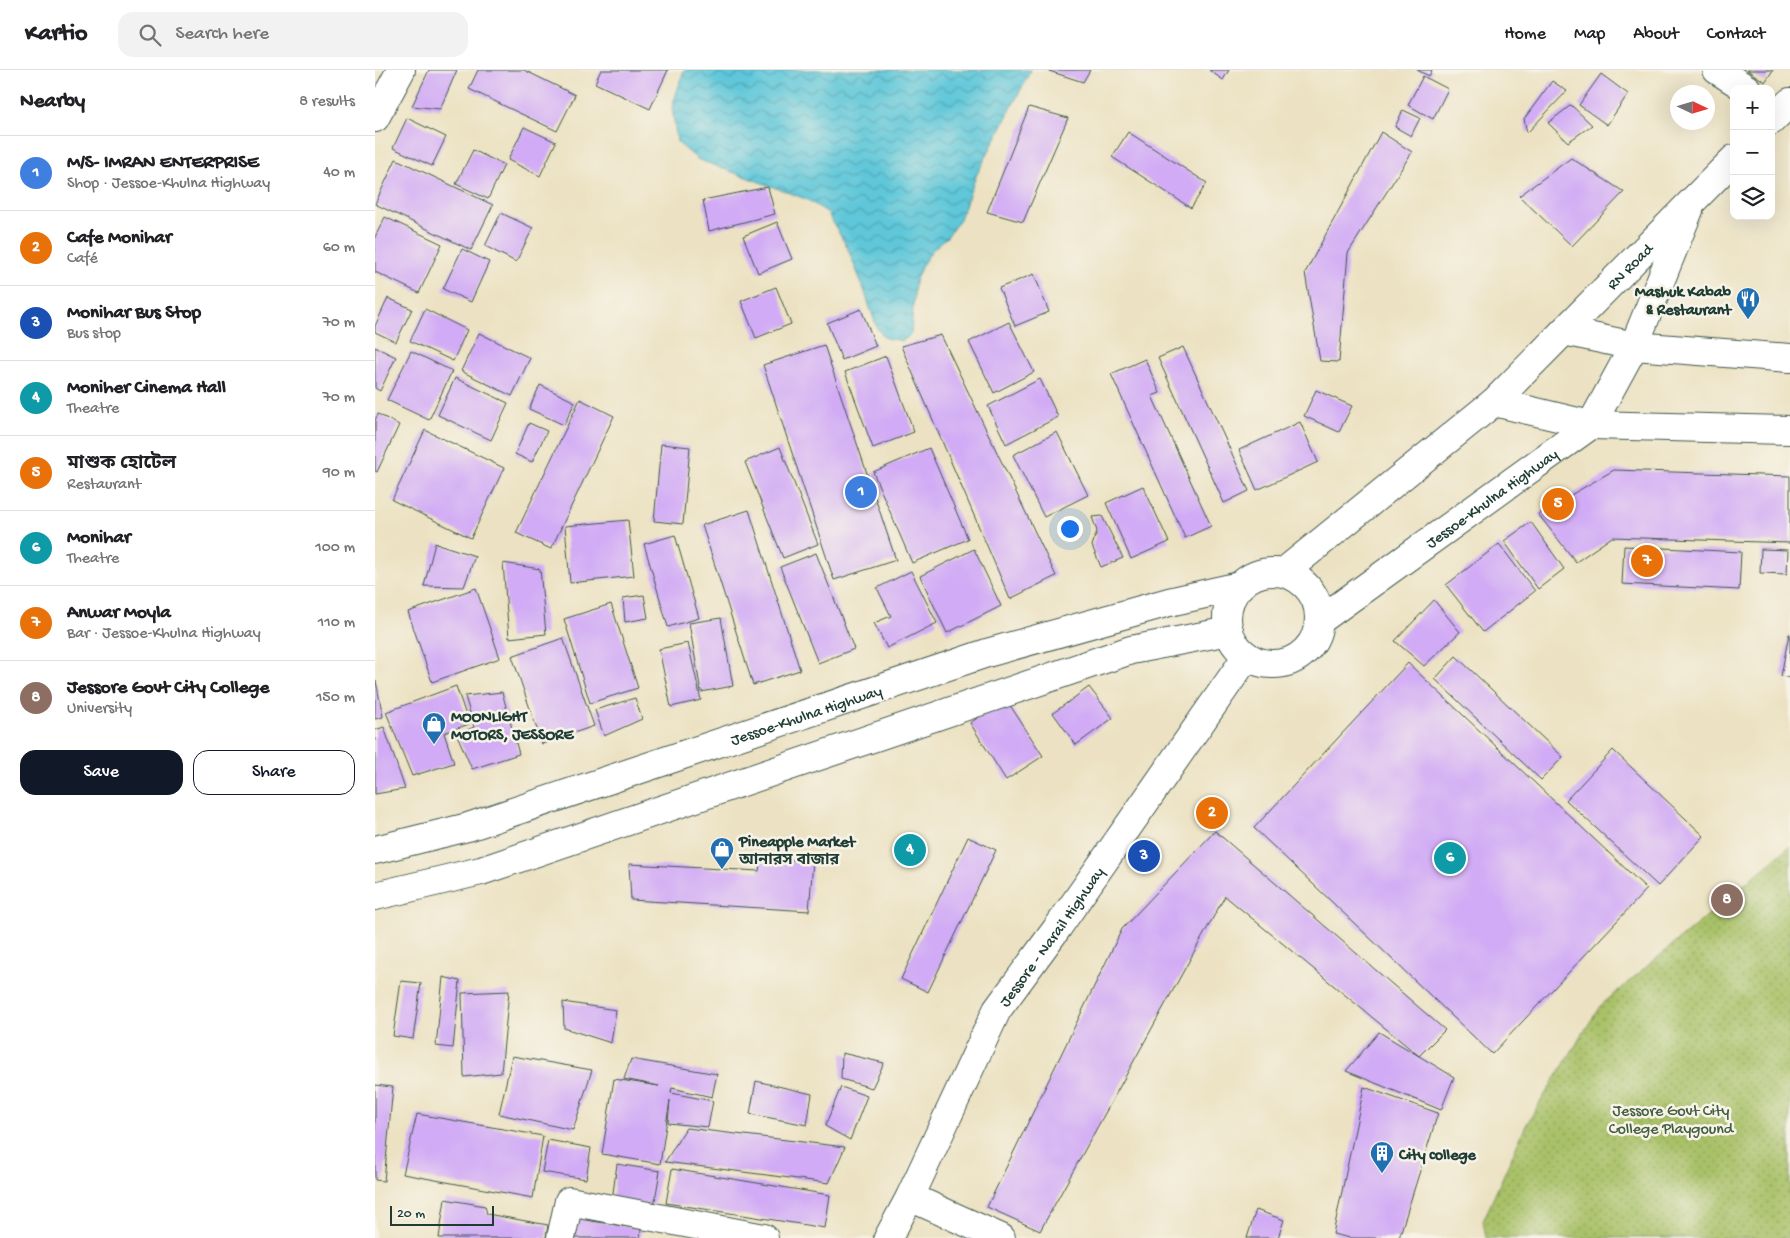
<!DOCTYPE html>
<meta charset="utf-8">
<style>
:root{--surface:#fff;--page:#f2f2f2;--text:#202124;--muted:#757577;--line:#e0e0e0;--accent:#111827}
body{margin:0;font-family:"Gochi Hand","Noto Sans Bengali",sans-serif;background:var(--page);color:var(--text)}
.controls{position:absolute;right:15px;top:15px;display:grid;overflow:hidden;border-radius:10px;box-shadow:0 5px 20px #0002}
.controls button{width:45px;height:45px;display:grid;place-items:center;padding:0;border:0;border-bottom:1px solid var(--line);background:var(--surface);color:var(--text);font:25px sans-serif}
.compass{position:absolute;left:1295px;top:15px;width:45px;height:45px;border-radius:50%;background:var(--surface);box-shadow:0 5px 20px #0002;rotate:94deg}
.scale{position:absolute;left:15px;bottom:12px;width:104px;box-sizing:border-box;padding-left:5px;border:2px solid #1f3d34;border-top:0;font-size:14px;line-height:18px;white-space:nowrap;color:#1f3d34;-webkit-text-stroke:4px #f7f3e8;paint-order:stroke}
.you{position:absolute;left:694px;top:458px;width:18px;height:18px;margin:-12px;border:4px solid #fff;border-radius:50%;background:#1a73e8;box-shadow:0 0 0 8px #1a73e833}
.badge{display:grid;place-items:center;width:32px;height:32px;border-radius:50%;background:var(--accent);color:#fff;font-size:16px;font-weight:700}
.pin{position:absolute;translate:-50% -50%;border:2px solid #fff;box-shadow:0 1px 5px #0006}
.list{margin:0;padding:0;list-style:none}
h2{display:flex;justify-content:space-between;align-items:center;height:65px;margin:0;padding:0 20px;font-size:21px}
h2 small{font-size:16px;font-weight:400;color:var(--muted)}
.list li{display:grid;grid-template-columns:32px 1fr auto;gap:15px;align-items:center;box-sizing:border-box;height:75px;padding:0 20px;border-top:1px solid var(--line)}
.list b{display:block;font-size:19px;white-space:nowrap}
.list p{margin:0;font-size:16px;white-space:nowrap;color:var(--muted)}
.list em{font-size:16px;font-style:normal;color:var(--muted)}
.actions{display:flex;gap:10px;padding:15px 20px}
.actions a{flex:1;padding:11px 0;border:1px solid var(--accent);border-radius:15px;text-align:center;font-size:18px;color:var(--accent)}
.actions .main{background:var(--accent);color:#fff}
.icon{flex:none;width:28px;height:28px;fill:none;stroke:currentColor;stroke-width:2;stroke-linecap:round;stroke-linejoin:round}
.map{position:relative;flex:none;width:1415px;height:1168px;overflow:hidden}
header{display:flex;align-items:center;gap:30px;box-sizing:border-box;height:70px;padding:0 25px;background:var(--surface);border-bottom:1px solid var(--line)}
header strong{font-size:24px}
nav{display:flex;gap:28px;margin-inline-start:auto;font-size:18px}
.search{width:350px;height:45px;background:var(--page);display:flex;align-items:center;gap:12px;box-sizing:border-box;padding:0 18px;border-radius:15px;color:var(--muted);font-size:19px}
main{display:flex}
aside{flex:1;background:var(--surface)}
.map>svg:first-child{display:block}
</style>
<header>
<strong>Kartio</strong>
<div class="search"><svg class="icon" aria-label="search" viewBox="0 0 24 24"><circle cx="10" cy="10" r="6"/><path d="M15 15l6 6"/></svg>Search here</div>
<nav><a>Home</a><a>Map</a><a>About</a><a>Contact</a></nav>
</header>
<main>
<aside>
<h2>Nearby<small>8 results</small></h2>
<ul class="list">
<li><span class="badge" style="background:#3f7fe0">1</span><div><b>M/S- IMRAN ENTERPRISE</b><p>Shop · Jessoe-Khulna Highway</p></div><em>40 m</em></li>
<li><span class="badge" style="background:#e8710a">2</span><div><b>Cafe Monihar</b><p>Café</p></div><em>60 m</em></li>
<li><span class="badge" style="background:#1a4fb4">3</span><div><b>Monihar Bus Stop</b><p>Bus stop</p></div><em>70 m</em></li>
<li><span class="badge" style="background:#0f9aa8">4</span><div><b>Moniher Cinema Hall</b><p>Theatre</p></div><em>70 m</em></li>
<li><span class="badge" style="background:#e8710a">5</span><div><b>মাশুক হোটেল</b><p>Restaurant</p></div><em>90 m</em></li>
<li><span class="badge" style="background:#0f9aa8">6</span><div><b>Monihar</b><p>Theatre</p></div><em>100 m</em></li>
<li><span class="badge" style="background:#e8710a">7</span><div><b>Anwar Moyla</b><p>Bar · Jessoe-Khulna Highway</p></div><em>110 m</em></li>
<li><span class="badge" style="background:#8d6e63">8</span><div><b>Jessore Govt City College</b><p>University</p></div><em>150 m</em></li>
</ul>
<div class="actions"><a class="main">Save</a><a>Share</a></div>
</aside>
<div class="map">
<svg width="1415" height="1168" viewBox="0 0 1415 1168">
<defs>
<pattern id="park-dots" width="8" height="8" patternUnits="userSpaceOnUse" patternTransform="scale(1.25)"><rect width="8" height="8" fill="#a9c167"/><path d="M2 2h.1M6 6h.1" fill="none" stroke="#899e56" stroke-width="1.8" stroke-linecap="round"/></pattern>
<pattern id="water-waves" width="16" height="10" patternUnits="userSpaceOnUse" patternTransform="scale(1.25)"><rect width="16" height="10" fill="#5ec7d9"/><path d="M0 5q4-4 8 0t8 0" fill="none" stroke="#4da3b1"/></pattern>
</defs>
<rect width="100%" height="100%" fill="#f7f3e8"/>
<filter id="ink" filterUnits="userSpaceOnUse"><feTurbulence type="fractalNoise" baseFrequency=".02" numOctaves="2"/><feDisplacementMap in="SourceGraphic" scale="10" xChannelSelector="R" yChannelSelector="G"/><feConvolveMatrix kernelMatrix="1 2 1 2 8 2 1 2 1" color-interpolation-filters="sRGB"/></filter>
<filter id="wash" filterUnits="userSpaceOnUse"><feTurbulence type="fractalNoise" baseFrequency=".0096" numOctaves="4" result="noise"/><feDisplacementMap in="SourceGraphic" scale="20" xChannelSelector="R" yChannelSelector="G"/><feGaussianBlur stdDeviation="1.12" result="paint"/><feColorMatrix in="noise" values="0 0 0 0 0 0 0 0 0 0 0 0 0 0 0 0 0 1.4 0 .05"/><feComposite in="paint" operator="in"/></filter>
<g filter="url(#wash)">
<rect width="100%" height="100%" fill="#ece2c3"/>
<path fill="url(#park-dots)" stroke="#647f4e" d="M 1415,776 L 1415,1168 L 1111,1168 L 1108,1151 L 1151,1055 L 1225,936 Z"/>
<path fill="url(#water-waves)" stroke="#3e8286" d="M 309,0 L 656,0 L 601,106 L 585,149 L 572,167 L 558,179 L 547,195 L 540,212 L 536,264 L 528,271 L 510,268 L 502,258 L 487,214 L 472,177 L 452,142 L 431,129 L 322,89 L 302,72 L 297,37 Z"/>
<g id="blocks">
<path fill="#d1abf5" d="M 54,0 L 82,0 L 65,39 L 37,36 Z
M 103,0 L 149,0 L 200,25 L 182,61 L 94,19 Z
M 226,0 L 293,0 L 275,39 L 220,13 Z
M 675,0 L 715,0 L 708,12 L 674,1 Z
M 834,0 L 854,0 L 848,10 Z
M 1042,0 L 1057,0 L 1054,6 Z
M 1372,0 L 1398,0 L 1390,12 Z
M 1226,4 L 1253,24 L 1232,55 L 1204,35 Z
M 1048,6 L 1073,19 L 1058,49 L 1033,35 Z
M 1177,11 L 1192,21 L 1152,63 L 1149,49 Z
M 1196,35 L 1217,55 L 1193,72 L 1173,53 Z
M 654,37 L 693,48 L 648,152 L 612,142 Z
M 1028,40 L 1045,48 L 1036,66 L 1020,57 Z
M 32,48 L 71,67 L 57,96 L 18,78 Z
M 149,57 L 181,72 L 165,106 L 133,90 Z
M 753,62 L 832,113 L 816,138 L 737,87 Z
M 1006,62 L 1037,82 L 973,183 L 964,292 L 945,291 L 930,203 Z
M 98,80 L 129,95 L 113,129 L 81,114 Z
M 1196,88 L 1249,122 L 1197,176 L 1144,126 Z
M 21,89 L 118,135 L 96,180 L 0,134 Z
M 393,117 L 400,144 L 334,161 L 328,130 Z
M 126,143 L 158,158 L 141,192 L 110,176 Z
M 10,147 L 67,174 L 44,223 L 0,202 L 0,167 Z
M 402,152 L 417,189 L 383,203 L 368,166 Z
M 87,179 L 114,192 L 96,232 L 68,219 Z
M 659,204 L 674,242 L 640,256 L 624,218 Z
M 401,217 L 416,254 L 381,268 L 366,231 Z
M 13,228 L 37,239 L 21,272 L 0,262 L 0,256 Z
M 50,239 L 92,260 L 78,291 L 35,271 Z
M 486,239 L 501,276 L 467,290 L 452,253 Z
M 634,252 L 659,302 L 619,323 L 594,272 Z
M 104,263 L 155,288 L 137,326 L 86,301 Z
M 566,265 L 681,506 L 635,529 L 526,276 Z
M 449,275 L 521,490 L 459,510 L 388,295 Z
M 0,277 L 21,287 L 5,321 L 0,318 Z
M 808,277 L 874,421 L 849,433 L 783,288 Z
M 36,281 L 77,301 L 54,350 L 12,330 Z
M 511,286 L 539,362 L 498,378 L 470,302 Z
M 770,289 L 785,323 L 777,326 L 836,456 L 810,468 L 736,304 Z
M 80,308 L 133,333 L 116,370 L 63,345 Z
M 665,309 L 683,347 L 631,374 L 613,336 Z
M 165,315 L 200,332 L 189,355 L 154,339 Z
M 941,320 L 977,336 L 964,362 L 929,346 Z
M 205,329 L 239,346 L 176,479 L 141,463 Z
M 3,344 L 24,355 L 2,402 L 0,401 L 0,350 Z
M 925,352 L 943,392 L 882,420 L 864,380 Z
M 154,353 L 172,361 L 157,392 L 140,384 Z
M 50,360 L 129,398 L 96,468 L 17,430 Z
M 682,362 L 713,425 L 669,447 L 638,385 Z
M 286,374 L 315,377 L 308,454 L 279,451 Z
M 405,377 L 443,474 L 408,488 L 370,392 Z
M 554,378 L 593,469 L 537,493 L 498,402 Z
M 1239,400 L 1415,406 L 1415,473 L 1237,467 L 1201,492 L 1163,444 Z
M 768,416 L 794,472 L 756,489 L 731,433 Z
M 374,440 L 425,600 L 378,615 L 327,455 Z
M 727,446 L 748,488 L 726,497 L 717,476 L 722,461 L 717,447 Z
M 253,450 L 259,506 L 195,513 L 190,456 Z
M 1156,452 L 1189,499 L 1163,519 L 1129,471 Z
M 300,465 L 324,548 L 293,557 L 269,474 Z
M 60,473 L 100,486 L 89,517 L 49,516 Z
M 1124,474 L 1160,521 L 1108,562 L 1071,515 Z
M 1249,476 L 1366,482 L 1364,520 L 1247,514 Z
M 599,479 L 626,536 L 572,563 L 545,506 Z
M 1386,479 L 1413,480 L 1412,504 L 1385,503 Z
M 441,483 L 479,579 L 443,593 L 405,497 Z
M 128,493 L 165,499 L 171,564 L 134,568 Z
M 536,501 L 562,553 L 512,578 L 499,553 L 516,546 L 502,518 Z
M 101,518 L 125,588 L 57,612 L 33,542 Z
M 269,525 L 273,548 L 250,552 L 248,528 Z
M 1059,530 L 1085,562 L 1049,596 L 1020,571 Z
M 236,534 L 263,618 L 215,633 L 189,549 Z
M 346,548 L 358,616 L 326,622 L 314,553 Z
M 1414,564 L 1415,564 L 1415,608 L 1406,606 Z
M 188,568 L 219,656 L 167,674 L 137,586 Z
M 313,573 L 326,630 L 296,637 L 284,579 Z
M 1081,586 L 1188,687 L 1166,710 L 1060,609 Z
M 1033,593 L 1272,819 L 1117,984 L 879,758 Z
M 1,611 L 8,647 L 0,649 L 0,612 Z
M 81,616 L 94,654 L 69,663 L 79,693 L 37,706 L 11,642 Z
M 714,617 L 738,648 L 701,675 L 678,643 Z
M 127,622 L 144,684 L 97,699 L 82,665 L 99,657 L 90,626 Z
M 260,628 L 267,649 L 229,666 L 220,640 Z
M 631,629 L 668,686 L 631,710 L 595,653 Z
M 9,657 L 30,719 L 0,724 L 0,660 Z
M 1238,680 L 1329,766 L 1283,816 L 1191,730 Z
M 840,761 L 1070,960 L 1044,986 L 850,826 L 665,1161 L 612,1137 L 747,859 Z
M 593,767 L 621,780 L 553,922 L 526,909 Z
M 386,788 L 438,791 L 434,841 L 256,830 L 254,794 L 384,801 Z
M 68,907 L 85,911 L 78,978 L 61,976 Z
M 26,911 L 46,913 L 38,969 L 18,966 Z
M 134,921 L 126,1003 L 89,1007 L 87,923 Z
M 188,932 L 241,940 L 236,973 L 189,958 Z
M 1004,962 L 1079,1007 L 1066,1040 L 971,1001 Z
M 467,983 L 509,993 L 497,1018 L 466,1009 Z
M 137,986 L 217,1000 L 198,1060 L 124,1044 Z
M 256,989 L 342,1004 L 337,1027 L 297,1018 L 296,1023 L 338,1031 L 333,1057 L 293,1053 L 295,1030 L 285,1094 L 227,1084 L 239,1009 L 284,1016 L 249,1009 Z
M 381,1011 L 437,1024 L 432,1055 L 375,1044 Z
M 0,1015 L 18,1017 L 9,1111 L 0,1110 Z
M 466,1017 L 492,1026 L 475,1070 L 450,1056 Z
M 989,1017 L 1063,1043 L 1024,1168 L 975,1168 L 958,1164 Z
M 42,1044 L 168,1066 L 158,1128 L 28,1104 Z
M 311,1058 L 470,1077 L 454,1113 L 290,1092 Z
M 173,1070 L 216,1078 L 211,1109 L 167,1102 Z
M 242,1094 L 285,1101 L 279,1136 L 237,1130 Z
M 297,1099 L 455,1125 L 450,1158 L 291,1133 Z
M 70,1129 L 110,1136 L 112,1144 L 173,1155 L 171,1168 L 64,1168 Z
M 881,1140 L 909,1150 L 903,1168 L 872,1168 Z
M 198,1148 L 266,1159 L 265,1168 L 195,1168 Z"/>
</g>
</g>
<g filter="url(#ink)">
<use href="#blocks" fill-opacity="0" stroke="#3e5649" stroke-width="1"/>
<g fill="none" stroke-linecap="round" stroke-linejoin="round">
<g stroke="#3e5649" stroke-width="30">
<path id="minor" d="M 1342,0 L 1372,19
M 535,1127 L 626,1168
M 186,1168 L 194,1131 L 389,1168"/>
</g>
<g stroke="#3e5649" stroke-width="30">
<path id="tertiary" d="M 0,48 L 26,0"/>
</g>
<g stroke="#3e5649" stroke-width="30">
<g id="trunk">
<path d="M 1396,51 L 1415,32"/>
<path d="M 1189,261 L 1259,276 L 1415,288"/>
<path d="M 1119,332 L 1216,355 L 1415,360"/>
<path id="s1" d="M 909,502 L 1119,332 L 1359,89"/>
<circle cx="898" cy="548" r="46"/>
<path id="s2" d="M 944,551 L 1216,355 L 1259,276 L 1314,140"/>
<path id="s3" d="M 0,780 L 93,757 L 612,583 L 794,532 L 865,516"/>
<path d="M 0,826 L 106,801 L 756,580 L 854,561"/>
<path id="s4" d="M 513,1168 L 535,1127 L 622,940 L 683,857 L 872,586"/>
</g>
</g>
<use href="#minor" stroke="#fff" stroke-width="28"/>
<use href="#tertiary" stroke="#fff" stroke-width="28"/>
<use href="#trunk" stroke="#fff" stroke-width="28"/>
</g>
</g>
<defs>
<g id="restaurant-pin" transform="scale(1.25)"><path d="M0 17L-7.5 6A9.5 9.5 0 1 1 7.5 6Z" fill="#1f6fb2" stroke="#f7f3e8"/><path d="M-5-6h1v4h1v-4h1v4h1v-4h1v5L-1.5 .5V6h-2V.5L-5-1ZM5-6V6H3V1.5H1.5Q1.5-4 5-6Z" fill="#fff"/></g>
<g id="shop-pin" transform="scale(1.25)"><path d="M0 17L-7.5 6A9.5 9.5 0 1 1 7.5 6Z" fill="#1f6fb2" stroke="#f7f3e8"/><path d="M-5-2.5h2.3a2.7 3.5 0 0 1 5.4 0H5L5.5 6h-11ZM-1.5-2.5h3a1.5 2.3 0 0 0-3 0Z" fill="#fff"/></g>
<g id="building-pin" transform="scale(1.25)"><path d="M0 17L-7.5 6A9.5 9.5 0 1 1 7.5 6Z" fill="#1f6fb2" stroke="#f7f3e8"/><path d="M-4-6H4V6H1V3H-1V6H-4ZM-2.5-4.3h1.7v1.8h-1.7ZM.8-4.3h1.7v1.8H.8ZM-2.5-1h1.7V.8h-1.7ZM.8-1h1.7V.8H.8Z" fill="#fff"/></g>
</defs>
<g fill-rule="evenodd">
<use href="#restaurant-pin" x="1373" y="229"/>
<use href="#shop-pin" x="59" y="654"/>
<use href="#shop-pin" x="347" y="779"/>
<use href="#building-pin" x="1007" y="1083"/>
</g>
<g text-anchor="middle" stroke-width="5" stroke-linejoin="round" paint-order="stroke">
<g font-size="16" fill="#1f3d34" stroke="#f7f3e8">
<text dy="6" stroke="none"><textPath href="#s1" startOffset="462">RN Road</textPath></text>
<text dy="6" stroke="none"><textPath href="#s2" startOffset="212">Jessoe-Khulna Highway</textPath></text>
<text dy="6" stroke="none"><textPath href="#s3" startOffset="452">Jessoe-Khulna Highway</textPath></text>
<text dy="6" stroke="none"><textPath href="#s4" startOffset="344">Jessore - Narail Highway</textPath></text>
</g>
<g font-size="16" font-weight="bold" fill="#1f3d34" stroke="#f7f3e8" text-anchor="start">
<text x="1356" y="226" text-anchor="end">Mashuk Kabab<tspan x="1356" dy="18">&amp; Restaurant</tspan></text>
<text x="76" y="651">MOONLIGHT<tspan x="76" dy="18">MOTORS, JESSORE</tspan></text>
<text x="364" y="776">Pineapple Market<tspan x="364" dy="18">আনারস বাজার</tspan></text>
<text x="1024" y="1089">City college</text>
</g>
<g font-size="16" fill="#425e41" stroke="#f7f3e8">
<text x="1296" y="1045">Jessore Govt City<tspan x="1296" dy="18">College Playgound</tspan></text>
</g>
</g>
</svg>
<div class="controls">
<button>+</button>
<button>−</button>
<button><svg class="icon" aria-label="layers" viewBox="0 0 24 24"><path d="M12 4l9 5-9 5-9-5zM3 14l9 5 9-5"/></svg></button>
</div>
<svg class="compass" viewBox="-18 -18 36 36"><path d="M0-13l5 13h-10z" fill="#e53935"/><path d="M0 13l5-13h-10z" fill="#757577"/></svg>
<div class="scale">20 m</div>
<div class="you"></div>
<div class="pin badge" style="left:486px;top:422px;background:#3f7fe0">1</div>
<div class="pin badge" style="left:837px;top:743px;background:#e8710a">2</div>
<div class="pin badge" style="left:769px;top:786px;background:#1a4fb4">3</div>
<div class="pin badge" style="left:535px;top:780px;background:#0f9aa8">4</div>
<div class="pin badge" style="left:1183px;top:434px;background:#e8710a">5</div>
<div class="pin badge" style="left:1075px;top:788px;background:#0f9aa8">6</div>
<div class="pin badge" style="left:1272px;top:491px;background:#e8710a">7</div>
<div class="pin badge" style="left:1352px;top:830px;background:#8d6e63">8</div>
</div>
</main>
